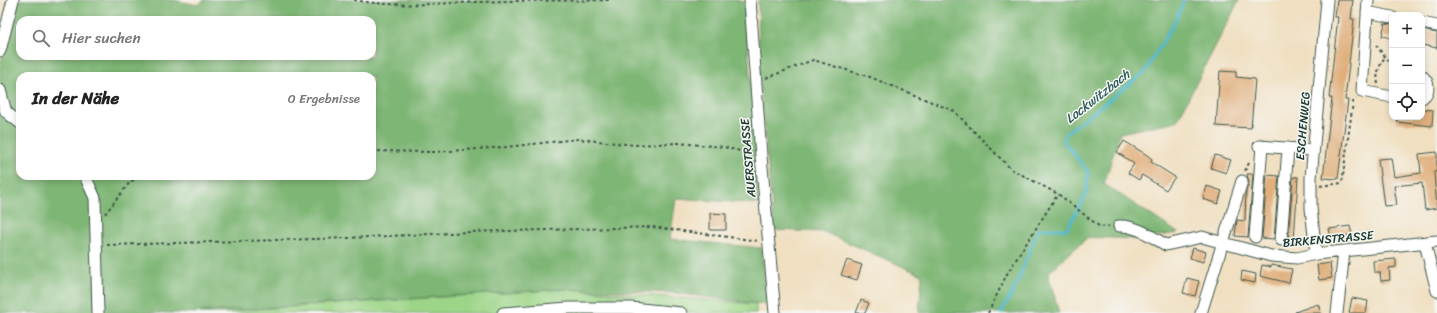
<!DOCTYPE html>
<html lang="de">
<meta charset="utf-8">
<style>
:root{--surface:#fff;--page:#f6f6f6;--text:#222;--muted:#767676;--line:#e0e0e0}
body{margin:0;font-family:Sriracha,sans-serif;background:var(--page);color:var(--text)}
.controls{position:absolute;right:12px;top:12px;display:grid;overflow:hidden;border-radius:8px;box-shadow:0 2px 6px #0003}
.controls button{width:36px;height:36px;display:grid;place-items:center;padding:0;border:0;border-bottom:1px solid var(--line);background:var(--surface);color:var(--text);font:20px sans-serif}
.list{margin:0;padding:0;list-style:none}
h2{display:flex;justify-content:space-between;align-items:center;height:52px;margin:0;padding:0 16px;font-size:17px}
h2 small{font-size:13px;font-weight:400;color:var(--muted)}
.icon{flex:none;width:22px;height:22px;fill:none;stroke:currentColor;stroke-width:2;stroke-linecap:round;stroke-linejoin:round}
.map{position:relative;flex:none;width:1437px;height:313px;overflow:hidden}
.search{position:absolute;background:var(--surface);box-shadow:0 2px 6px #0003;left:16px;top:16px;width:360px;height:44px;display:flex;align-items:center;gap:10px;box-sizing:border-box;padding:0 14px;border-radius:12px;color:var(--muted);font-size:15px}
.panel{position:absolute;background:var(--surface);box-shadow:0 2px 6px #0003;left:16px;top:72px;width:360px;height:108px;border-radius:12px}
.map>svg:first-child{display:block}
</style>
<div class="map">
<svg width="1437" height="313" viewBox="0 0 1437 313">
<rect width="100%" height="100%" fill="#f6f6f2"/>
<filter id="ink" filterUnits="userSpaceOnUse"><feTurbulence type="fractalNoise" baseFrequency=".025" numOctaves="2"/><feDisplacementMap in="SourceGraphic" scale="8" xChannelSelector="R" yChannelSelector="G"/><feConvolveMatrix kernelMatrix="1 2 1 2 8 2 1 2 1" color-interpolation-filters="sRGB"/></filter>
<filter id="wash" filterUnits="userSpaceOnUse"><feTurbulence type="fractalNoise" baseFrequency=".012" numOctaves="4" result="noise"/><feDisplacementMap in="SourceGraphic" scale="16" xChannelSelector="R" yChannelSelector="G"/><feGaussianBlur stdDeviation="0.9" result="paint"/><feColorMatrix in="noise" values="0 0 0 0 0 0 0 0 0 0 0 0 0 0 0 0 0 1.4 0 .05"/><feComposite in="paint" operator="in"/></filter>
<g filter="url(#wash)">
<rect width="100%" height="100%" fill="#f0dfc0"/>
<path fill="#9dd588" stroke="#5e895e" d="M 565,289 L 756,304 L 756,313 L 200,313 Z"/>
<path fill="#7eb674" stroke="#4e7a54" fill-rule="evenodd" d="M 19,0 L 173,0 L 198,5 L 204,0 L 735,0 L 745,2 L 759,204 L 676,198 L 670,239 L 761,248 L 768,305 L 675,293 L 565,289 L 184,313 L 0,313 L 0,65 ZM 20,20 L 372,20 L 372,56 L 20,56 ZM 20,76 L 372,76 L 372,176 L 20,176 Z
M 758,0 L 1239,0 L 1177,121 L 1120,133 L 1104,184 L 1178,233 L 1139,239 L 1088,237 L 1048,273 L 1059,313 L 919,313 L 922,275 L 824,232 L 774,230 L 760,82 Z"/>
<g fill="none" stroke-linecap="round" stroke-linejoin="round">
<path stroke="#51b9cf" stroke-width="3" d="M 1001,313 L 1015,288 L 1038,229 L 1067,229 L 1086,195 L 1088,172 L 1064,142 L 1065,134 L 1145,72 L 1175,21 L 1184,0"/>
</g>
<g id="blocks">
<path fill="#e0af7b" d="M 1337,0 L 1353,0 L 1351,19 L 1354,19 L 1345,100 L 1348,100 L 1338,179 L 1323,178 L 1332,98 L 1329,98 L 1338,17 L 1335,17 Z
M 1385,23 L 1392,24 L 1392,38 L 1382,36 Z
M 1422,30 L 1437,33 L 1437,48 L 1422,45 Z
M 1220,71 L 1236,72 L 1236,77 L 1255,79 L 1251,128 L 1216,126 Z
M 1422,109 L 1433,110 L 1432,126 L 1397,122 L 1398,117 L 1422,117 Z
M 1124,141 L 1147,155 L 1152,159 L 1151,162 L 1175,177 L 1166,190 L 1142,175 L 1139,180 L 1128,173 L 1134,164 L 1117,152 Z
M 1437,152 L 1437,171 L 1434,172 L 1437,208 L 1425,210 L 1422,183 L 1394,186 L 1397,205 L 1384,206 L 1378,159 L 1391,158 L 1394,177 L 1421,173 L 1419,154 Z
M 1215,155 L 1231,160 L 1226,173 L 1211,168 Z
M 1247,174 L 1253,174 L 1248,237 L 1235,236 L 1237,220 L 1245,221 L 1246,191 L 1249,183 Z
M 1267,175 L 1279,176 L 1274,239 L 1262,238 Z
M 1293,177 L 1298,177 L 1294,241 L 1288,240 Z
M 1207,186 L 1222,191 L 1218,204 L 1203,199 Z
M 710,213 L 726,214 L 726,230 L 710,230 Z
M 1350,226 L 1352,235 L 1331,238 L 1329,229 Z
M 1193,248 L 1206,252 L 1203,262 L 1190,258 Z
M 1396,259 L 1396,267 L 1389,268 L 1390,280 L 1381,281 L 1380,272 L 1374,272 L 1373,261 Z
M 847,260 L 862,265 L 857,280 L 841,275 Z
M 1330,263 L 1332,278 L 1319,280 L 1317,265 Z
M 1262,265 L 1271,267 L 1271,265 L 1292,269 L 1289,283 L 1260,276 Z
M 1242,271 L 1256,274 L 1255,283 L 1241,280 Z
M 1187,278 L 1199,281 L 1195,296 L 1183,293 Z
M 1352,298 L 1368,301 L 1366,313 L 1349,313 Z
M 861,300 L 869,303 L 865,313 L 856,313 Z
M 1318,304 L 1321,313 L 1295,313 L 1295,312 Z"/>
</g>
</g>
<g filter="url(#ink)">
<use href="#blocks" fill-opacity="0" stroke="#3e5549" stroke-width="1"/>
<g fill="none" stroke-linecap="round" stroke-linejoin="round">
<g stroke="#3e5549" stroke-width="13">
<path id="minor" d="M 750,0 L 761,156 L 775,313
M 1368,0 L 1362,91 L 1392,97
M 1367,12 L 1392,17
M 1422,23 L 1437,26
M 0,51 L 13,0
M 1422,76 C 1430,83 1430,92 1422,98
M 0,90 L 6,112 L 20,123
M 1259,146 L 1313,150
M 85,176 L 95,198 L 98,313
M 1119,226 C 1136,225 1152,237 1166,245 L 1202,237 L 1271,256 L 1297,258 L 1316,254 L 1437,241
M 1255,237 L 1262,146
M 1281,240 L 1288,148
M 1425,243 L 1437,291
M 1316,254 L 1311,208 L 1311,178 L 1327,0
M 503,313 L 568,308 L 631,308 L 681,313
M 1201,313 L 1242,181
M 1337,313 L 1344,252"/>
</g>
<path stroke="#3e5549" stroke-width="2" stroke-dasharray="3 3" stroke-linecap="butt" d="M 354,0 C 395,8 439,3 481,2 C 524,0 568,1 611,0
M 1376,45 L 1385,57 L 1392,63
M 766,78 L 813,60 L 870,77 L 954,111 L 1011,169 L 1058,194 L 1100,227 L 1109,226
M 1378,84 C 1376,73 1379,66 1385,57
M 372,151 L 434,152 L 506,147 L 578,139 L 635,145 L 678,143 L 724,147 L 752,154
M 1245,171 L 1250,161
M 1320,186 L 1342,183 L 1353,102 L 1356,98
M 105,214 L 130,182 L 141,176
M 107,245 L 348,238 L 471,232 L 652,227 L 759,241
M 988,313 L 1008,272 L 1058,194"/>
<use href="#minor" stroke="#fff" stroke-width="11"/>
</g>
</g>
<g text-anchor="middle" stroke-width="3" stroke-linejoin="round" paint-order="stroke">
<g font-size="12" fill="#1f3d34" stroke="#f6f6f2">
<text transform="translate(1303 126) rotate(-85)" y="4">ESCHENWEG</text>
<text transform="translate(748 158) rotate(-95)" y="4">AUERSTRASSE</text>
<text transform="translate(1328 239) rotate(-5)" y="4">BIRKENSTRASSE</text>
</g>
<g font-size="13" font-style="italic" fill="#2c5c5b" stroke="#f6f6f2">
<text transform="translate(1097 96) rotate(-38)" y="5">Lockwitzbach</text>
</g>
</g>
</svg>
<div class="controls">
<button>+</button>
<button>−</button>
<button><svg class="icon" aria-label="locate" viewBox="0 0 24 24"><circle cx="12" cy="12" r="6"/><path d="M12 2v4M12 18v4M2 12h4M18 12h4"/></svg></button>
</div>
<div class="search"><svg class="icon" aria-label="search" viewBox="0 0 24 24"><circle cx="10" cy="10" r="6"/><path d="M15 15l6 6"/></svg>Hier suchen</div>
<section class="panel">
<h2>In der Nähe<small>0 Ergebnisse</small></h2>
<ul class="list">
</ul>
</section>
</div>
